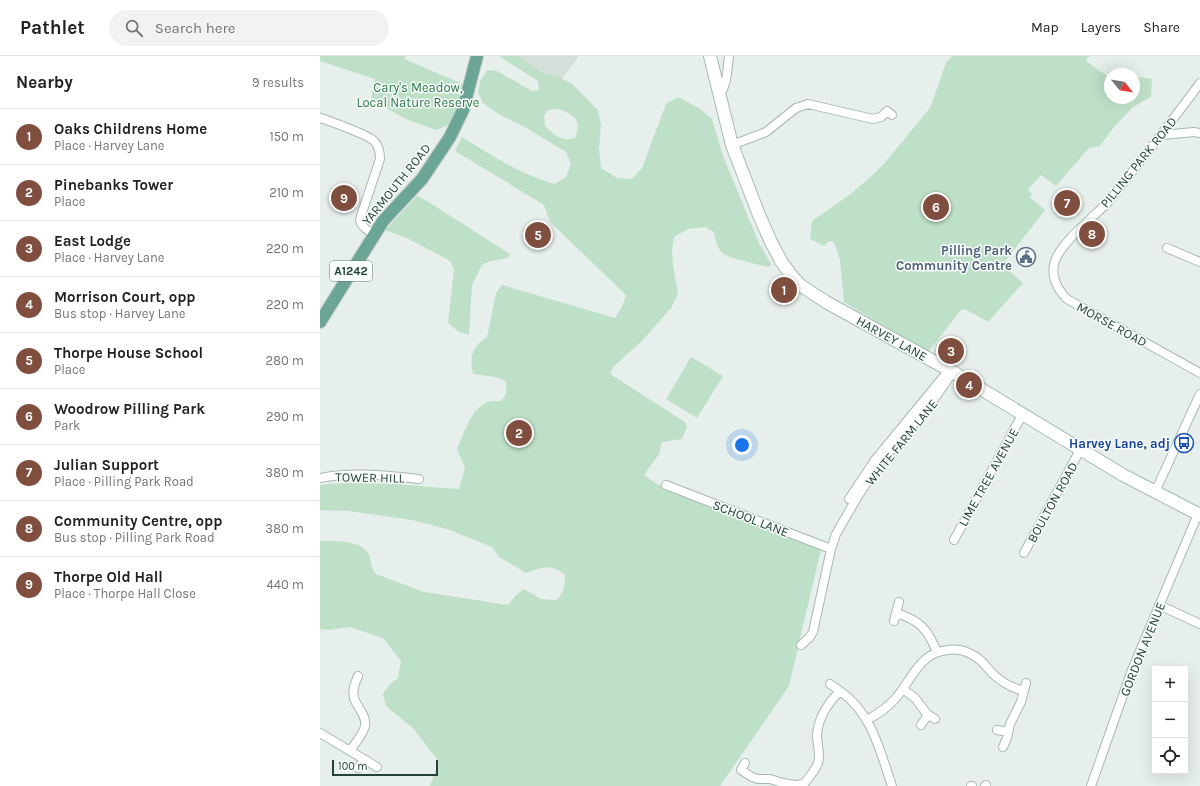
<!DOCTYPE html>
<meta charset="utf-8">
<style>
:root{--surface:#fff;--page:#f2f2f2;--text:#202124;--muted:#757577;--line:#e0e0e0;--accent:#7f4e3f}
body{margin:0;font-family:Karla,sans-serif;background:var(--page);color:var(--text)}
.controls{position:absolute;right:12px;bottom:12px;display:grid;overflow:hidden;border-radius:0px;box-shadow:0 4px 16px #0002}
.controls button{width:36px;height:36px;display:grid;place-items:center;padding:0;border:0;border-bottom:1px solid var(--line);background:var(--surface);color:var(--text);font:20px sans-serif}
.compass{position:absolute;left:784px;top:12px;width:36px;height:36px;border-radius:50%;background:var(--surface);box-shadow:0 4px 16px #0002;rotate:120deg}
.scale{position:absolute;left:12px;bottom:10px;width:106px;box-sizing:border-box;padding-left:4px;border:2px solid #24423a;border-top:0;font-size:11px;line-height:14px;white-space:nowrap;color:#24423a;-webkit-text-stroke:3px #f7fbf9;paint-order:stroke}
.you{position:absolute;left:422px;top:389px;width:14px;height:14px;margin:-10px;border:3px solid #fff;border-radius:50%;background:#1a73e8;box-shadow:0 0 0 6px #1a73e833}
.badge{display:grid;place-items:center;width:26px;height:26px;border-radius:50%;background:var(--accent);color:#fff;font-size:13px;font-weight:700}
.pin{position:absolute;translate:-50% -50%;border:2px solid #fff;box-shadow:0 1px 4px #0006}
.list{margin:0;padding:0;list-style:none}
h2{display:flex;justify-content:space-between;align-items:center;height:52px;margin:0;padding:0 16px;font-size:17px}
h2 small{font-size:13px;font-weight:400;color:var(--muted)}
.list li{display:grid;grid-template-columns:26px 1fr auto;gap:12px;align-items:center;box-sizing:border-box;height:56px;padding:0 16px;border-top:1px solid var(--line)}
.list b{display:block;font-size:15px;white-space:nowrap}
.list p{margin:0;font-size:13px;white-space:nowrap;color:var(--muted)}
.list em{font-size:13px;font-style:normal;color:var(--muted)}
.icon{flex:none;width:22px;height:22px;fill:none;stroke:currentColor;stroke-width:2;stroke-linecap:round;stroke-linejoin:round}
.map{position:relative;flex:none;width:880px;height:730px;overflow:hidden}
header{display:flex;align-items:center;gap:24px;box-sizing:border-box;height:56px;padding:0 20px;background:var(--surface);border-bottom:1px solid var(--line)}
header strong{font-size:19px}
nav{display:flex;gap:22px;margin-inline-start:auto;font-size:14px}
.search{width:280px;height:36px;background:var(--page);display:flex;align-items:center;gap:10px;box-sizing:border-box;padding:0 14px;border-radius:22px;color:var(--muted);font-size:15px}
main{display:flex}
aside{flex:1;background:var(--surface)}
.map>svg:first-child{display:block}
</style>
<header>
<strong>Pathlet</strong>
<div class="search"><svg class="icon" aria-label="search" viewBox="0 0 24 24"><circle cx="10" cy="10" r="6"/><path d="M15 15l6 6"/></svg>Search here</div>
<nav><a>Map</a><a>Layers</a><a>Share</a></nav>
</header>
<main>
<aside>
<h2>Nearby<small>9 results</small></h2>
<ul class="list">
<li><span class="badge">1</span><div><b>Oaks Childrens Home</b><p>Place · Harvey Lane</p></div><em>150 m</em></li>
<li><span class="badge">2</span><div><b>Pinebanks Tower</b><p>Place</p></div><em>210 m</em></li>
<li><span class="badge">3</span><div><b>East Lodge</b><p>Place · Harvey Lane</p></div><em>220 m</em></li>
<li><span class="badge">4</span><div><b>Morrison Court, opp</b><p>Bus stop · Harvey Lane</p></div><em>220 m</em></li>
<li><span class="badge">5</span><div><b>Thorpe House School</b><p>Place</p></div><em>280 m</em></li>
<li><span class="badge">6</span><div><b>Woodrow Pilling Park</b><p>Park</p></div><em>290 m</em></li>
<li><span class="badge">7</span><div><b>Julian Support</b><p>Place · Pilling Park Road</p></div><em>380 m</em></li>
<li><span class="badge">8</span><div><b>Community Centre, opp</b><p>Bus stop · Pilling Park Road</p></div><em>380 m</em></li>
<li><span class="badge">9</span><div><b>Thorpe Old Hall</b><p>Place · Thorpe Hall Close</p></div><em>440 m</em></li>
</ul>
</aside>
<div class="map">
<svg width="880" height="730" viewBox="0 0 880 730">
<rect width="100%" height="100%" fill="#e6efeb"/>
<path fill="#d4dfda" d="M 200,0 L 259,0 L 242,23 L 225,18 L 202,3 Z"/>
<path fill="#bfe0c8" fill-rule="evenodd" d="M 0,0 L 86,0 L 84,3 L 145,29 L 136,60 L 128,69 L 116,74 L 88,64 L 51,44 L 55,23 L 0,5 Z
M 179,0 L 200,0 L 202,3 L 225,18 L 236,20 L 251,27 L 278,54 L 281,69 L 279,93 L 281,112 L 297,122 L 312,123 L 322,112 L 346,48 L 358,41 L 379,52 L 392,63 L 403,100 L 439,187 L 451,208 L 449,211 C 440,209 407,202 402,197 C 397,191 395,184 394,176 L 385,171 L 368,173 L 354,181 L 352,194 L 353,209 L 358,238 L 351,252 L 322,285 L 293,311 L 290,318 L 365,366 L 367,371 L 362,383 L 342,386 L 339,398 L 324,419 L 337,428 L 353,436 L 501,493 L 469,630 L 400,730 L 110,730 L 119,706 L 93,672 L 66,650 L 63,638 L 69,629 L 78,622 L 81,605 L 63,582 L 30,571 L 9,574 L 0,573 L 0,485 C 14,485 40,484 48,497 C 52,503 49,509 56,518 L 104,536 L 188,549 L 196,539 L 204,533 L 221,543 L 236,544 C 244,538 245,528 245,519 C 231,506 222,512 206,517 L 179,501 L 172,491 L 127,473 L 92,464 L 29,455 L 0,454 L 0,429 C 46,423 93,430 139,433 L 145,412 L 137,393 C 144,378 150,355 165,347 C 170,345 177,345 181,345 L 186,338 L 186,325 L 175,321 L 153,318 C 149,300 152,291 167,281 L 176,237 L 182,229 L 295,262 L 302,251 L 306,239 L 230,166 L 224,149 L 135,95 L 142,81 C 171,99 201,119 235,128 L 246,121 L 251,107 L 246,96 L 203,70 L 180,59 L 163,47 L 158,36 L 160,26 L 167,14 L 177,15 L 212,35 L 219,34 L 218,25 ZM 239,53 C 255,59 262,64 255,82 C 242,86 234,79 225,70 L 224,60 L 228,54 Z
M 632,0 L 769,0 L 766,5 L 790,22 L 790,42 L 814,42 L 814,27 L 819,21 L 832,23 L 831,41 L 813,51 L 794,71 L 780,90 L 769,92 L 736,130 L 721,119 L 708,134 L 712,138 L 710,141 L 725,154 L 682,209 L 703,227 L 668,266 L 645,253 L 641,254 L 608,296 L 524,246 L 520,204 L 514,186 L 509,185 L 504,190 L 490,183 L 492,165 L 528,140 L 547,124 L 562,110 L 610,52 L 626,7 Z
M 97,140 L 107,145 L 190,198 L 188,202 L 170,205 L 162,209 L 152,229 L 149,279 L 139,276 L 128,267 L 134,213 L 130,205 L 87,182 L 65,174 Z
M 371,301 L 403,320 L 377,362 L 346,343 Z"/>
<g fill="none" stroke-linecap="round" stroke-linejoin="round">
<g stroke="#a8b8b2" stroke-width="10">
<path id="street" d="M 880,27 C 859,56 837,84 815,112 C 806,123 797,135 788,146 C 773,162 742,185 735,205 C 730,219 737,233 747,243 L 880,317
M 400,38 C 408,27 407,13 409,0
M 0,63 L 1,62 C 11,66 47,78 54,85 C 59,90 60,96 60,103 L 40,163 C 41,171 47,174 54,178
M 842,79 L 874,76 L 880,77
M 412,89 L 446,76 L 476,52 L 488,48 L 553,63 L 561,61 L 567,55 L 572,59
M 847,192 L 880,206
M 0,422 C 32,416 67,419 99,423
M 346,429 L 511,493
M 835,436 L 880,338
M 529,443 L 555,404 L 629,314
M 634,484 L 702,359
M 704,497 L 760,394
M 839,549 L 880,568
M 576,557 L 579,546
M 574,565 L 576,557 C 600,564 608,574 617,596
M 481,589 L 489,582 L 493,576 L 511,493 L 516,478 L 538,440 L 559,408 L 610,349 L 633,316
M 510,628 L 520,635
M 583,633 L 595,642 L 607,658 L 615,663
M 547,664 C 558,658 568,651 576,642 C 592,623 600,596 628,594 C 635,593 643,594 649,597 C 659,601 665,609 672,617 C 681,626 691,632 704,635
M 601,669 L 608,659
M 677,674 L 688,676
M 0,677 L 57,711
M 683,691 L 687,682 L 690,668 L 701,646 L 706,627
M 30,695 C 35,687 43,679 45,670 C 47,659 37,652 34,642 C 32,634 35,627 38,620
M 425,707 L 421,714 L 432,721 L 438,723 L 450,723 L 463,727 L 475,729 L 484,728 C 488,722 495,715 498,707 C 501,698 497,689 497,679 C 498,662 509,646 520,635 C 552,657 560,695 572,730
M 38,712 L 44,703
M 651,730 L 652,730
M 665,730 L 666,729
M 771,730 L 812,614 L 878,458"/>
</g>
<g stroke="#a4bbb3" stroke-width="14">
<path id="secondary" d="M 390,0 L 412,89 L 439,159 L 451,186 L 461,205 L 471,219 L 480,229 L 506,246 L 633,316 L 803,419 L 880,459"/>
</g>
<g stroke="#c2cac8" stroke-width="14">
<path id="primary" d="M 0,266 L 63,165 L 102,123 L 130,81 L 143,54 L 157,0"/>
</g>
<use href="#street" stroke="#fff" stroke-width="8"/>
<use href="#secondary" stroke="#fff" stroke-width="12"/>
<use href="#primary" stroke="#6aa596" stroke-width="12"/>
</g>
<defs>
<g id="civic-ring" transform="scale(1)"><circle r="9.5" fill="#f7fbf9" stroke="#5c6f8a" stroke-width="1.5"/><path d="M-.6-6.5H3V-4.5H.6V-3L4-1V1h2V6H-6V1h2V-1L-.6-3ZM-1.2 2.5V6h2.4V2.5Z" fill="#5c6f8a"/></g>
<g id="bus-ring" transform="scale(1)"><circle r="9.5" fill="#f7fbf9" stroke="#1a4fb4" stroke-width="1.5"/><path d="M-5-6H5V4H4V6H2V4H-2V6H-4V4H-5ZM-3.5-4V0h7V-4ZM-3.5 1.2v1.5H-2V1.2ZM2 1.2v1.5H3.5V1.2Z" fill="#1a4fb4"/></g>
</defs>
<g fill-rule="evenodd">
<use href="#civic-ring" x="706" y="201"/>
<use href="#bus-ring" x="864" y="387"/>
</g>
<g text-anchor="middle" stroke-width="3" stroke-linejoin="round" paint-order="stroke">
<rect fill="#f7fbf9" stroke="#637a73" stroke-width="1" x="10" y="205" width="42" height="20" rx="3"/>
<g font-size="12" font-weight="bold" fill="#24423a">
<text x="31" y="219">A1242</text>
</g>
<g font-size="13" fill="#2d7a4b" stroke="#f7fbf9">
<text x="98" y="36">Cary's Meadow,<tspan x="98" dy="15">Local Nature Reserve</tspan></text>
</g>
<g font-size="13" fill="#24423a" stroke="#f7fbf9">
<text transform="translate(818 106) rotate(-51)" y="5">PILLING PARK ROAD</text>
<text transform="translate(76 128) rotate(-51)" y="5">YARMOUTH ROAD</text>
<text transform="translate(792 268) rotate(29)" y="5">MORSE ROAD</text>
<text transform="translate(572 282) rotate(29)" y="5">HARVEY LANE</text>
<text transform="translate(581 386) rotate(-51)" y="5">WHITE FARM LANE</text>
<text transform="translate(50 421) rotate(1)" y="5">TOWER HILL</text>
<text transform="translate(668 421) rotate(-61)" y="5">LIME TREE AVENUE</text>
<text transform="translate(732 446) rotate(-61)" y="5">BOULTON ROAD</text>
<text transform="translate(431 462) rotate(21)" y="5">SCHOOL LANE</text>
<text transform="translate(822 593) rotate(-68)" y="5">GORDON AVENUE</text>
</g>
<g font-size="13" font-weight="bold" fill="#4e5e75" stroke="#f7fbf9" text-anchor="end">
<text x="692" y="199">Pilling Park<tspan x="692" dy="15">Community Centre</tspan></text>
</g>
<g font-size="13" font-weight="bold" fill="#164399" stroke="#f7fbf9" text-anchor="end">
<text x="850" y="392">Harvey Lane, adj</text>
</g>
</g>
</svg>
<div class="controls">
<button>+</button>
<button>−</button>
<button><svg class="icon" aria-label="locate" viewBox="0 0 24 24"><circle cx="12" cy="12" r="6"/><path d="M12 2v4M12 18v4M2 12h4M18 12h4"/></svg></button>
</div>
<svg class="compass" viewBox="-18 -18 36 36"><path d="M0-13l5 13h-10z" fill="#e53935"/><path d="M0 13l5-13h-10z" fill="#757577"/></svg>
<div class="scale">100 m</div>
<div class="you"></div>
<div class="pin badge" style="left:464px;top:234px">1</div>
<div class="pin badge" style="left:199px;top:377px">2</div>
<div class="pin badge" style="left:631px;top:295px">3</div>
<div class="pin badge" style="left:649px;top:329px">4</div>
<div class="pin badge" style="left:218px;top:179px">5</div>
<div class="pin badge" style="left:616px;top:151px">6</div>
<div class="pin badge" style="left:747px;top:147px">7</div>
<div class="pin badge" style="left:772px;top:178px">8</div>
<div class="pin badge" style="left:24px;top:142px">9</div>
</div>
</main>
